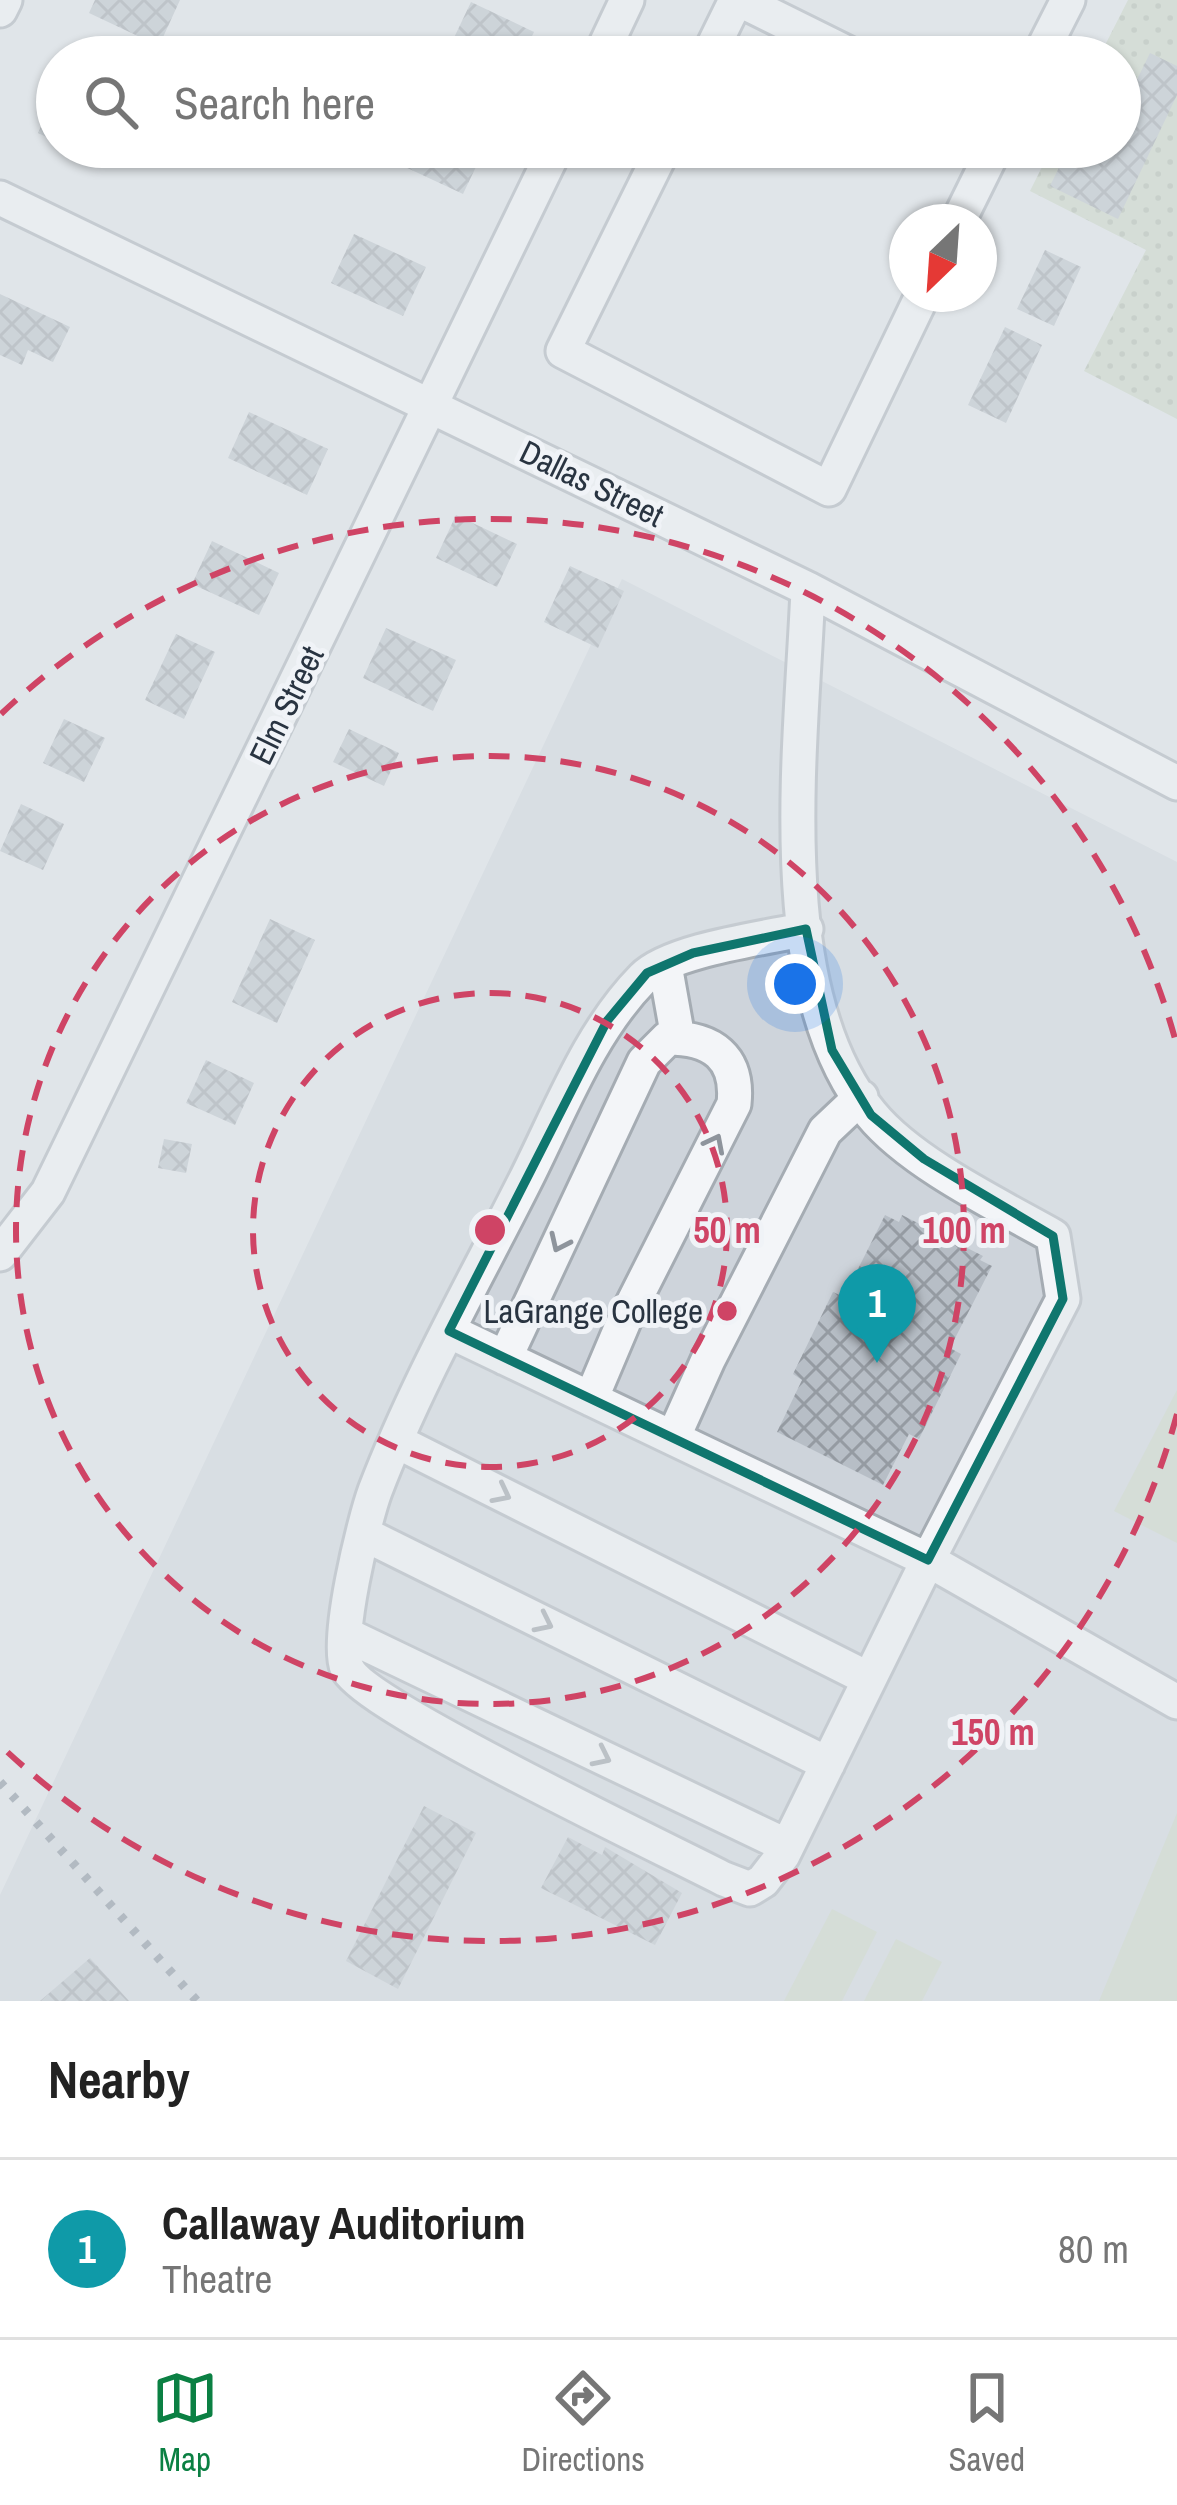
<!DOCTYPE html>
<style>
:root{--surface:#fff;--page:#f6f6f6;--text:#222;--muted:#767676;--line:#e0e0e0;--accent:#0b8043}
body{margin:0;font-family:"Archivo Narrow",sans-serif;background:var(--page);color:var(--text)}
.compass{position:absolute;left:889px;top:204px;width:108px;height:108px;border-radius:50%;background:var(--surface);box-shadow:0 3px 9px #0004;rotate:205deg}
.you{position:absolute;left:795px;top:984px;width:42px;height:42px;margin:-30px;border:9px solid #fff;border-radius:50%;background:#1a73e8;box-shadow:0 0 0 18px #1a73e833}
.badge{display:grid;place-items:center;width:78px;height:78px;border-radius:50%;background:var(--accent);color:#fff;font-size:39px;font-weight:700}
.pin{position:absolute;translate:-50% -99px;filter:drop-shadow(0 3px 6px #0008)}
.pin::after{content:'';position:absolute;top:63px;width:42px;height:36px;background:inherit;clip-path:polygon(0 0,100% 0,50% 100%)}
.list{margin:0;padding:0;list-style:none}
h2{display:flex;justify-content:space-between;align-items:center;height:156px;margin:0;padding:0 48px;font-size:51px}
h2 small{font-size:39px;font-weight:400;color:var(--muted)}
.list li{display:grid;grid-template-columns:78px 1fr auto;gap:36px;align-items:center;box-sizing:border-box;height:180px;padding:0 48px;border-top:3px solid var(--line)}
.list b{display:block;font-size:45px;white-space:nowrap}
.list p{margin:0;font-size:39px;white-space:nowrap;color:var(--muted)}
.list em{font-size:39px;font-style:normal;color:var(--muted)}
.icon{flex:none;width:66px;height:66px;fill:none;stroke:currentColor;stroke-width:2;stroke-linecap:round;stroke-linejoin:round}
.map{position:relative;flex:none;width:1177px;height:2001px;overflow:hidden}
.search{position:absolute;background:var(--surface);box-shadow:0 3px 9px #0004;left:36px;right:36px;top:36px;height:132px;display:flex;align-items:center;gap:30px;box-sizing:border-box;padding:0 42px;border-radius:66px;color:var(--muted);font-size:45px}
.sheet{height:336px;background:var(--surface)}
nav{display:flex;justify-content:space-around;align-items:center;box-sizing:border-box;height:168px;border-top:3px solid var(--line);background:var(--surface);font-size:33px;color:var(--muted)}
nav a{display:grid;justify-items:center;gap:6px}
nav .on{color:var(--accent)}
.map>svg:first-child{display:block}
</style>
<div class="map">
<svg width="1177" height="2001" viewBox="0 0 1177 2001">
<defs>
<pattern id="park-dots" width="8" height="8" patternUnits="userSpaceOnUse" patternTransform="scale(3)"><rect width="8" height="8" fill="#c7d3c1"/><path d="M2 2h.1M6 6h.1" fill="none" stroke="#abb6a7" stroke-width="1.8" stroke-linecap="round"/></pattern>
<pattern id="building-cross-hatch" width="8" height="8" patternUnits="userSpaceOnUse" patternTransform="scale(3)"><rect width="8" height="8" fill="#b7bec6"/><path d="M0 0l8 8M0 8l8-8" fill="none" stroke="#959ba2"/></pattern>
</defs>
<rect width="100%" height="100%" fill="#e0e5e9"/>
<path fill="#ced4db" d="M 622,579 L 1177,862 L 1177,2001 L 0,2001 L 0,1895 Z"/>
<path fill="#c7d3c1" d="M 1177,1390 L 1177,1543 L 1114,1511 Z
M 1177,1813 L 1177,2001 L 1099,2001 Z
M 832,1909 L 877,1932 L 842,2001 L 784,2001 Z
M 896,1939 L 942,1962 L 922,2001 L 864,2001 Z"/>
<path fill="url(#park-dots)" d="M 1128,0 L 1177,0 L 1177,419 L 1084,371 L 1146,250 L 1030,191 L 1052,147 L 1120,147 L 1120,57 L 1099,57 Z"/>
<path fill="url(#building-cross-hatch)" d="M 95,0 L 180,0 L 159,46 L 89,13 Z
M 471,2 L 534,32 L 522,57 L 479,57 L 451,44 Z
M 1150,53 L 1177,66 L 1177,95 L 1118,219 L 1050,186 L 1069,147 L 1120,147 L 1120,92 L 1129,96 Z
M 57,93 L 57,142 L 38,133 Z
M 68,147 L 113,147 L 105,164 Z
M 411,147 L 477,147 L 484,150 L 463,194 L 403,166 Z
M 354,234 L 426,267 L 403,316 L 331,283 Z
M 1045,250 L 1081,267 L 1054,326 L 1017,309 Z
M 0,294 L 70,327 L 53,362 L 28,350 L 22,365 L 0,355 Z
M 1005,327 L 1042,345 L 1006,423 L 968,405 Z
M 249,412 L 328,449 L 307,495 L 228,458 Z
M 456,515 L 517,544 L 497,587 L 436,558 Z
M 212,541 L 279,573 L 259,615 L 192,584 Z
M 570,566 L 624,591 L 598,648 L 544,622 Z
M 386,628 L 456,660 L 433,711 L 363,678 Z
M 176,634 L 215,652 L 184,719 L 145,700 Z
M 64,719 L 105,738 L 84,782 L 43,763 Z
M 349,729 L 399,753 L 384,786 L 333,762 Z
M 21,804 L 64,824 L 43,870 L 0,851 Z
M 270,919 L 315,940 L 277,1023 L 232,1002 Z
M 206,1060 L 254,1083 L 235,1125 L 186,1103 Z
M 164,1139 L 192,1144 L 186,1173 L 158,1168 Z
M 885,1215 L 899,1222 L 902,1215 L 983,1256 L 980,1260 L 992,1266 L 950,1348 L 961,1354 L 919,1439 L 909,1434 L 883,1485 L 777,1432 L 802,1380 L 793,1374 L 833,1292 L 844,1297 Z
M 424,1806 L 476,1833 L 398,1989 L 346,1961 Z
M 568,1837 L 602,1855 L 605,1847 L 682,1893 L 655,1945 L 541,1888 Z
M 90,1958 L 129,2001 L 40,2001 Z"/>
<g fill="none" stroke-linecap="round" stroke-linejoin="round">
<g stroke="#a5acb3" stroke-width="39">
<path id="minor" d="M 740,0 L 855,57
M 0,10 L 5,0
M 600,57 L 627,0
M 708,57 L 736,0
M 1039,57 L 1068,0
M 664,147 L 563,351 L 829,489 L 923,294
M 0,198 L 808,589 L 1177,783
M 958,222 L 995,147
M 806,929 C 766,938 670,950 643,978 C 589,1033 560,1112 525,1181 C 474,1282 416,1384 375,1491 C 364,1521 335,1641 347,1668 C 364,1706 668,1850 724,1879 L 750,1889 L 763,1881 L 783,1855 L 928,1560 L 1063,1299 L 1053,1236 C 998,1205 911,1163 871,1114 C 768,990 802,741 808,589
M 665,965 L 678,1038
M 0,1254 L 48,1192 L 556,147
M 449,1331 L 928,1560 L 1177,1702
M 505,1358 L 644,1062 L 668,1038 C 712,1038 739,1057 734,1104 L 624,1321 L 591,1399
M 673,1438 L 708,1360 L 825,1131 L 861,1097
M 398,1442 L 869,1679
M 364,1534 L 828,1764
M 345,1634 L 787,1846"/>
</g>
<use href="#minor" stroke="#f3f5f8" stroke-width="33"/>
<path stroke="#7a8593" stroke-width="9" stroke-dasharray="6 12" stroke-linecap="butt" d="M 0,1782 L 197,2001"/>
</g>
<defs><path id="oneway-chevron" d="M-2-3.5L2.5 0L-2 3.5" fill="none" stroke-width="1.6" stroke-linecap="round" stroke-linejoin="round" transform="scale(3)"/></defs>
<g stroke="#8e949c">
<use href="#oneway-chevron" transform="translate(715 1143) rotate(-63)"/>
<use href="#oneway-chevron" transform="translate(559 1243) rotate(115)"/>
<use href="#oneway-chevron" transform="translate(502 1494) rotate(27)"/>
<use href="#oneway-chevron" transform="translate(544 1623) rotate(26)"/>
<use href="#oneway-chevron" transform="translate(602 1757) rotate(26)"/>
</g>
<path d="M0 0H1177V2001H0ZM 806,929 L 832,1050 L 871,1115 L 924,1159 L 1053,1236 L 1063,1299 L 928,1560 L 449,1331 L 607,1021 L 647,973 L 693,953 Z" fill="#e0e5e9" fill-opacity=".55" fill-rule="evenodd"/>
<path fill="none" stroke="#0f766e" stroke-width="9" stroke-linejoin="round" d="M 806,929 L 832,1050 L 871,1115 L 924,1159 L 1053,1236 L 1063,1299 L 928,1560 L 449,1331 L 607,1021 L 647,973 L 693,953 Z"/>
<g fill="none" stroke="#cf4465" stroke-width="6" stroke-dasharray="21 15">
<circle cx="490" cy="1230" r="237"/>
<circle cx="490" cy="1230" r="474"/>
<path d="M1177 1414A711 711 0 0 1 1 1746M1 714A711 711 0 0 1 1177 1046"/>
</g>
<circle fill="#cf4465" stroke="#f0f3f7" stroke-width="4.5" cx="727" cy="1311" r="12"/>
<g text-anchor="middle" stroke-width="10" stroke-linejoin="round" paint-order="stroke">
<g font-size="33" fill="#293441" stroke="#f0f3f7">
<text transform="translate(592 483) rotate(26)" y="12">Dallas Street</text>
<text transform="translate(286 705) rotate(-64)" y="12">Elm Street</text>
</g>
<g font-size="33" fill="#293441" stroke="#f0f3f7" text-anchor="end">
<text x="703" y="1323">LaGrange College</text>
</g>
</g>
<circle cx="490" cy="1230" r="18" fill="#cf4465" stroke="#f0f3f7" stroke-width="6"/>
<g font-size="36" text-anchor="middle" font-weight="bold" fill="#cf4465" stroke="#f0f3f7" stroke-width="10" stroke-linejoin="round" paint-order="stroke">
<text x="727" y="1243">50 m</text>
<text x="964" y="1243">100 m</text>
<text x="993" y="1745">150 m</text>
</g>
</svg>
<svg class="compass" viewBox="-18 -18 36 36"><path d="M0-13l5 13h-10z" fill="#e53935"/><path d="M0 13l5-13h-10z" fill="#767676"/></svg>
<div class="you"></div>
<div class="pin badge" style="left:877px;top:1363px;background:#0f9aa8">1</div>
<div class="search"><svg class="icon" aria-label="search" viewBox="0 0 24 24"><circle cx="10" cy="10" r="6"/><path d="M15 15l6 6"/></svg>Search here</div>
</div>
<section class="sheet">
<h2>Nearby<small></small></h2>
<ul class="list">
<li><span class="badge" style="background:#0f9aa8">1</span><div><b>Callaway Auditorium</b><p>Theatre</p></div><em>80 m</em></li>
</ul>
</section>
<nav>
<a class="on"><svg class="icon" aria-label="map" viewBox="0 0 24 24"><path d="M3 6l6-2 6 2 6-2v14l-6 2-6-2-6 2zM9 4v14M15 6v14"/></svg>Map</a>
<a><svg class="icon" aria-label="directions" viewBox="0 0 24 24"><path d="M12 3l9 9-9 9-9-9zM9 14v-3h6M13 9l2 2-2 2"/></svg>Directions</a>
<a><svg class="icon" aria-label="saved" viewBox="0 0 24 24"><path d="M7 4h10v16l-5-4-5 4z"/></svg>Saved</a>
</nav>
